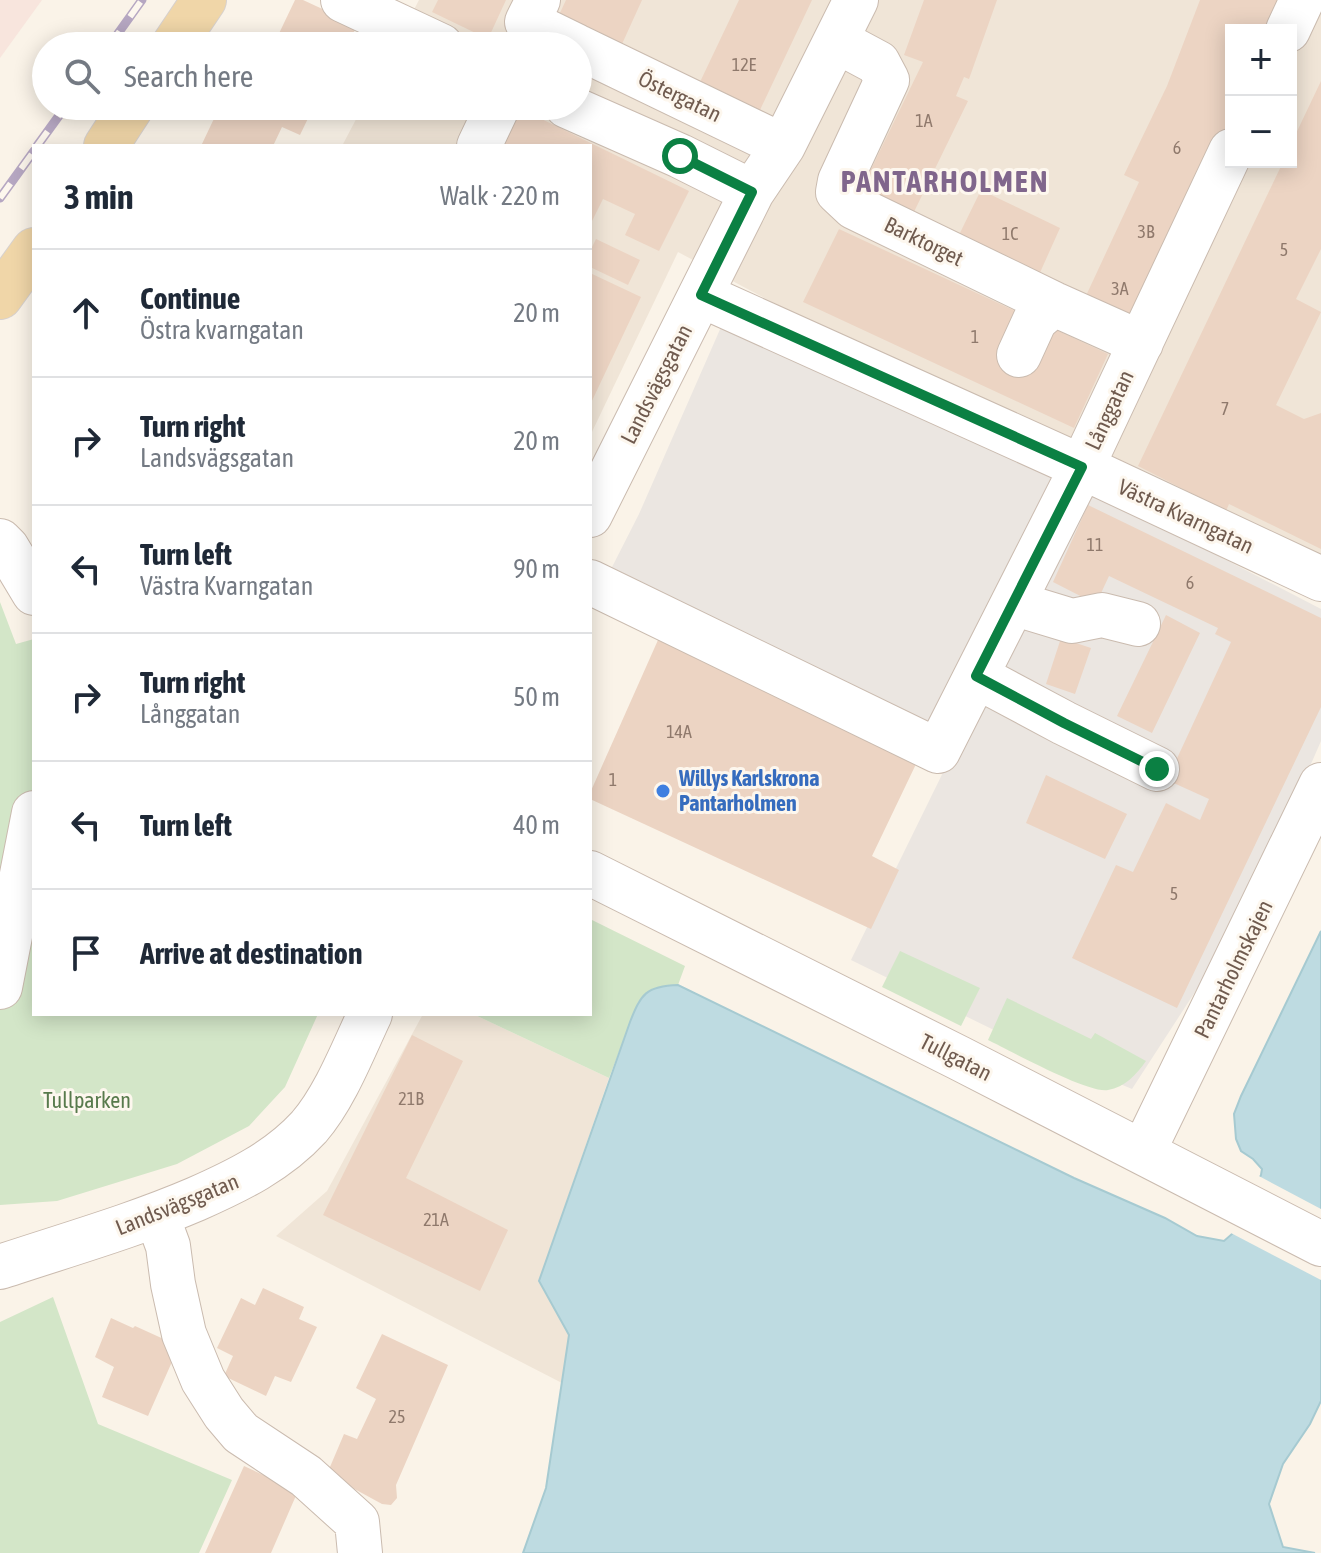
<!DOCTYPE html>
<meta charset="utf-8">
<style>
:root{--surface:#fff;--page:#f6f6f7;--text:#1f2937;--muted:#747a83;--line:#e0e1e3}
body{margin:0;font-family:"Asap Condensed",sans-serif;background:var(--page);color:var(--text)}
.controls{position:absolute;right:24px;top:24px;display:grid;overflow:hidden;border-radius:0px;box-shadow:0 4px 20px #0003}
.controls button{width:72px;height:72px;display:grid;place-items:center;padding:0;border:0;border-bottom:2px solid var(--line);background:var(--surface);color:var(--text);font:40px sans-serif}
.stop{position:absolute;width:24px;height:24px;margin:-18px;border:6px solid #0b8043;border-radius:50%;background:#fff}
.stop.end{background:#0b8043;border-color:#fff;box-shadow:0 2px 8px #0008}
.list{margin:0;padding:0;list-style:none}
h2{display:flex;justify-content:space-between;align-items:center;height:104px;margin:0;padding:0 32px;font-size:34px}
h2 small{font-size:26px;font-weight:400;color:var(--muted)}
.list li{display:grid;grid-template-columns:52px 1fr auto;gap:24px;align-items:center;box-sizing:border-box;height:128px;padding:0 32px;border-top:2px solid var(--line)}
.list b{display:block;font-size:30px;white-space:nowrap}
.list p{margin:0;font-size:26px;white-space:nowrap;color:var(--muted)}
.list em{font-size:26px;font-style:normal;color:var(--muted)}
.icon{flex:none;width:44px;height:44px;fill:none;stroke:currentColor;stroke-width:2;stroke-linecap:round;stroke-linejoin:round}
.map{position:relative;flex:none;width:1321px;height:1553px;overflow:hidden}
.search{position:absolute;background:var(--surface);box-shadow:0 4px 20px #0003;left:32px;top:32px;width:560px;height:88px;display:flex;align-items:center;gap:20px;box-sizing:border-box;padding:0 28px;border-radius:44px;color:var(--muted);font-size:30px}
.panel{position:absolute;background:var(--surface);box-shadow:0 4px 20px #0003;left:32px;top:144px;width:560px;height:872px;border-radius:0px}
.map>svg:first-child{display:block}
</style>
<div class="map">
<svg width="1321" height="1553" viewBox="0 0 1321 1553">
<rect width="100%" height="100%" fill="#faf3e8"/>
<path fill="#f0e5d7" fill-rule="evenodd" d="M 419,0 L 1321,0 L 1321,576 L 1082,467 L 678,252 L 590,436 L 590,146 L 342,146 L 363,106 L 578,106 L 578,46 L 395,46 ZM 1231,30 L 1291,30 L 1291,162 L 1231,162 Z
M 423,1014 L 473,1014 L 609,1078 L 539,1281 L 569,1335 L 562,1383 L 276,1236 L 327,1191 Z"/>
<path fill="#f8e5dd" d="M 0,0 L 42,0 L 0,58 Z"/>
<path fill="#ebe6e1" d="M 725,318 L 1068,478 L 1321,609 L 1321,741 L 1290,812 L 1217,958 L 1132,1089 L 1000,1033 L 851,960 L 956,746 L 608,575 L 639,514 Z"/>
<path fill="#d3e6c8" d="M 0,602 L 16,644 L 34,639 L 34,1014 L 318,1014 L 285,1087 L 249,1126 L 177,1164 L 57,1201 L 0,1205 Z
M 590,919 L 685,966 L 678,985 L 664,986 L 638,1002 L 609,1078 L 473,1014 L 590,1014 Z
M 900,951 L 980,988 L 961,1026 L 882,987 Z
M 1007,998 L 1091,1039 L 1095,1033 L 1146,1061 C 1136,1075 1125,1087 1108,1090 C 1089,1094 1009,1050 988,1040 Z
M 53,1297 L 98,1424 L 232,1480 L 199,1553 L 0,1553 L 0,1322 Z"/>
<path fill="#bedbe1" stroke="#a6cad1" stroke-width="2" d="M 1321,931 L 1321,1401 L 1310,1424 L 1283,1464 L 1269,1504 L 1283,1547 L 1315,1553 L 523,1553 L 546,1488 L 569,1335 L 539,1281 L 630,1022 C 641,994 646,986 678,985 L 1074,1178 L 1165,1218 L 1197,1236 L 1224,1241 L 1232,1234 L 1261,1175 L 1262,1169 L 1253,1159 L 1241,1151 L 1236,1139 L 1234,1114 L 1241,1096 Z"/>
<path fill="#faf3e8" d="M 1257,1175 L 1321,1209 L 1321,1280 L 1229,1232 Z"/>
<path fill="#ecd4c3" d="M 295,0 L 303,0 L 357,25 L 349,42 L 356,46 L 273,46 Z
M 438,0 L 506,0 L 488,39 L 432,12 Z
M 566,0 L 642,0 L 622,44 L 559,15 Z
M 739,0 L 812,0 L 760,110 L 700,82 Z
M 924,0 L 997,0 L 969,79 L 964,77 L 956,96 L 968,101 L 911,218 L 859,194 L 923,62 L 904,55 Z
M 1200,0 L 1278,0 L 1266,30 L 1231,30 L 1231,121 L 1188,205 L 1132,323 L 1084,300 L 1139,182 L 1124,175 L 1167,86 Z
M 1321,81 L 1321,249 L 1296,299 L 1321,312 L 1276,405 L 1304,419 L 1321,413 L 1321,549 L 1229,504 L 1226,511 L 1138,466 L 1283,162 L 1291,162 L 1291,144 Z
M 220,106 L 314,106 L 300,135 L 282,127 L 273,146 L 201,146 Z
M 515,106 L 689,191 L 659,251 L 625,235 L 635,214 L 603,199 L 590,225 L 590,146 L 492,146 Z
M 981,190 L 1060,228 L 1038,277 L 957,239 Z
M 839,229 L 1108,354 L 1074,428 L 803,302 Z
M 596,239 L 640,260 L 628,285 L 590,267 L 590,251 Z
M 590,273 L 641,297 L 590,405 Z
M 1088,505 L 1321,618 L 1321,707 L 1177,1008 L 1072,958 L 1116,865 L 1133,872 L 1166,803 L 1200,820 L 1209,799 L 1167,780 L 1231,642 L 1215,634 L 1218,628 L 1109,576 L 1096,604 L 1053,582 Z
M 1166,615 L 1200,633 L 1152,733 L 1117,716 Z
M 662,631 L 917,762 L 872,856 L 899,870 L 871,929 L 590,799 L 590,793 Z
M 1061,638 L 1091,648 L 1075,694 L 1046,684 Z
M 1046,775 L 1127,814 L 1105,859 L 1026,823 Z
M 412,1035 L 463,1061 L 406,1178 L 508,1230 L 480,1291 L 323,1215 Z
M 263,1288 L 304,1307 L 299,1319 L 317,1327 L 291,1382 L 275,1376 L 266,1396 L 224,1376 L 233,1356 L 217,1348 L 241,1298 L 255,1305 Z
M 111,1318 L 133,1328 L 135,1326 L 179,1346 L 148,1416 L 102,1397 L 114,1367 L 95,1357 Z
M 382,1334 L 448,1365 L 396,1485 L 397,1498 L 391,1505 L 382,1504 L 327,1474 L 344,1434 L 357,1439 L 376,1399 L 356,1388 Z
M 244,1466 L 298,1491 L 271,1553 L 205,1553 Z"/>
<g fill="none" stroke-linecap="round" stroke-linejoin="round">
<g stroke="#cabbaf" stroke-width="46">
<path id="minor" d="M 343,0 L 441,46
M 538,0 L 527,22 L 576,46
M 1288,30 L 1302,0
M 837,41 L 878,63 L 887,80 L 840,181 L 838,192 L 854,207 L 1054,304 L 1141,343
M 578,47 L 783,146
M 567,106 L 680,156 L 752,192
M 479,146 L 498,106
M 701,295 L 1082,467 L 1321,579
M 1019,355 L 1035,320 L 1054,304
M 590,515 L 752,192 L 783,146 L 856,0
M 0,541 L 7,548 L 34,593
M 590,582 L 938,751 L 1082,467 L 1231,151
M 1013,603 L 1072,621 L 1102,615 L 1138,624
M 976,676 L 1064,723 L 1157,769
M 590,873 L 959,1058 L 1321,1244
M 0,987 L 34,813
M 1143,1152 L 1321,785
M 157,1216 L 168,1246 L 173,1284 L 184,1334 L 203,1380 L 224,1413 L 241,1433 L 306,1476 L 357,1522 L 360,1553
M 0,1267 C 66,1245 133,1226 196,1199 C 237,1181 278,1161 309,1127 C 335,1097 353,1050 370,1014"/>
</g>
<g stroke="#d7d1ce" stroke-width="46">
<path id="major" d="M 173,46 L 204,0
M 106,146 L 132,106
M 0,297 L 34,250"/>
</g>
<use href="#minor" stroke="#fff" stroke-width="44"/>
<use href="#major" stroke="#f0d6a8" stroke-width="44"/>
<g stroke="#b6a7c2" stroke-width="9">
<path id="rail" d="M 109,46 L 142,0
M 37,146 L 66,106
M 0,198 L 34,151"/>
</g>
<use href="#rail" stroke="#fdf7ee" stroke-width="6" stroke-dasharray="18" stroke-linecap="butt"/>
</g>
<g fill="none" stroke-linecap="round" stroke-linejoin="round">
<path stroke="#0b8043" stroke-width="10" d="M 680,156 L 752,192 L 701,295 L 1082,467 L 976,676 L 1064,723 L 1157,769"/>
</g>
<circle fill="#3f7fe0" stroke="#fdf7ee" stroke-width="3" cx="663" cy="791" r="8"/>
<g text-anchor="middle" stroke-width="6" stroke-linejoin="round" paint-order="stroke">
<g font-size="18" fill="#8f796c">
<text x="744" y="71">12E</text>
<text x="924" y="127">1A</text>
<text x="1177" y="154">6</text>
<text x="1146" y="238">3B</text>
<text x="1010" y="240">1C</text>
<text x="1284" y="256">5</text>
<text x="1120" y="295">3A</text>
<text x="975" y="343">1</text>
<text x="1225" y="415">7</text>
<text x="1095" y="551">11</text>
<text x="1190" y="589">6</text>
<text x="679" y="738">14A</text>
<text x="613" y="786">1</text>
<text x="1174" y="900">5</text>
<text x="411" y="1105">21B</text>
<text x="436" y="1226">21A</text>
<text x="397" y="1423">25</text>
</g>
<g font-size="22" fill="#705b4f" stroke="#fdf7ee">
<text transform="translate(680 96) rotate(26)" y="8">Östergatan</text>
<text transform="translate(924 241) rotate(26)" y="8">Barktorget</text>
<text transform="translate(656 384) rotate(-63)" y="8">Landsvägsgatan</text>
<text transform="translate(1109 410) rotate(-65)" y="8">Långgatan</text>
<text transform="translate(1186 516) rotate(25)" y="8">Västra Kvarngatan</text>
<text transform="translate(1233 969) rotate(-64)" y="8">Pantarholmskajen</text>
<text transform="translate(956 1057) rotate(27)" y="8">Tullgatan</text>
<text transform="translate(177 1204) rotate(-22)" y="8">Landsvägsgatan</text>
</g>
<g font-size="22" font-weight="bold" fill="#366cbe" stroke="#fdf7ee" text-anchor="start">
<text x="679" y="786">Willys Karlskrona<tspan x="679" dy="25">Pantarholmen</tspan></text>
</g>
<g font-size="22" fill="#587a4c" stroke="#fdf7ee">
<text x="87" y="1108">Tullparken</text>
</g>
<g font-size="30" font-weight="bold" letter-spacing="2" fill="#80668c" stroke="#fdf7ee">
<text x="945" y="192">PANTARHOLMEN</text>
</g>
</g>
</svg>
<div class="controls">
<button>+</button>
<button>−</button>
</div>
<div class="stop" style="left:680px;top:156px"></div>
<div class="stop end" style="left:1157px;top:769px"></div>
<div class="search"><svg class="icon" aria-label="search" viewBox="0 0 24 24"><circle cx="10" cy="10" r="6"/><path d="M15 15l6 6"/></svg>Search here</div>
<section class="panel">
<h2>3 min<small>Walk · 220 m</small></h2>
<ul class="list">
<li><svg class="icon" aria-label="ahead" viewBox="0 0 24 24"><path d="M12 20V5M6 11l6-6 6 6"/></svg><div><b>Continue</b><p>Östra kvarngatan</p></div><em>20 m</em></li>
<li><svg class="icon" aria-label="right" viewBox="0 0 24 24"><path d="M7 20v-9h11M14 6l5 5-5 5"/></svg><div><b>Turn right</b><p>Landsvägsgatan</p></div><em>20 m</em></li>
<li><svg class="icon" aria-label="left" viewBox="0 0 24 24"><path d="M17 20v-9H6M10 6l-5 5 5 5"/></svg><div><b>Turn left</b><p>Västra Kvarngatan</p></div><em>90 m</em></li>
<li><svg class="icon" aria-label="right" viewBox="0 0 24 24"><path d="M7 20v-9h11M14 6l5 5-5 5"/></svg><div><b>Turn right</b><p>Långgatan</p></div><em>50 m</em></li>
<li><svg class="icon" aria-label="left" viewBox="0 0 24 24"><path d="M17 20v-9H6M10 6l-5 5 5 5"/></svg><div><b>Turn left</b></div><em>40 m</em></li>
<li><svg class="icon" aria-label="arrive" viewBox="0 0 24 24"><path d="M6 21V4h12l-3 4 3 4H6"/></svg><div><b>Arrive at destination</b></div></li>
</ul>
</section>
</div>
